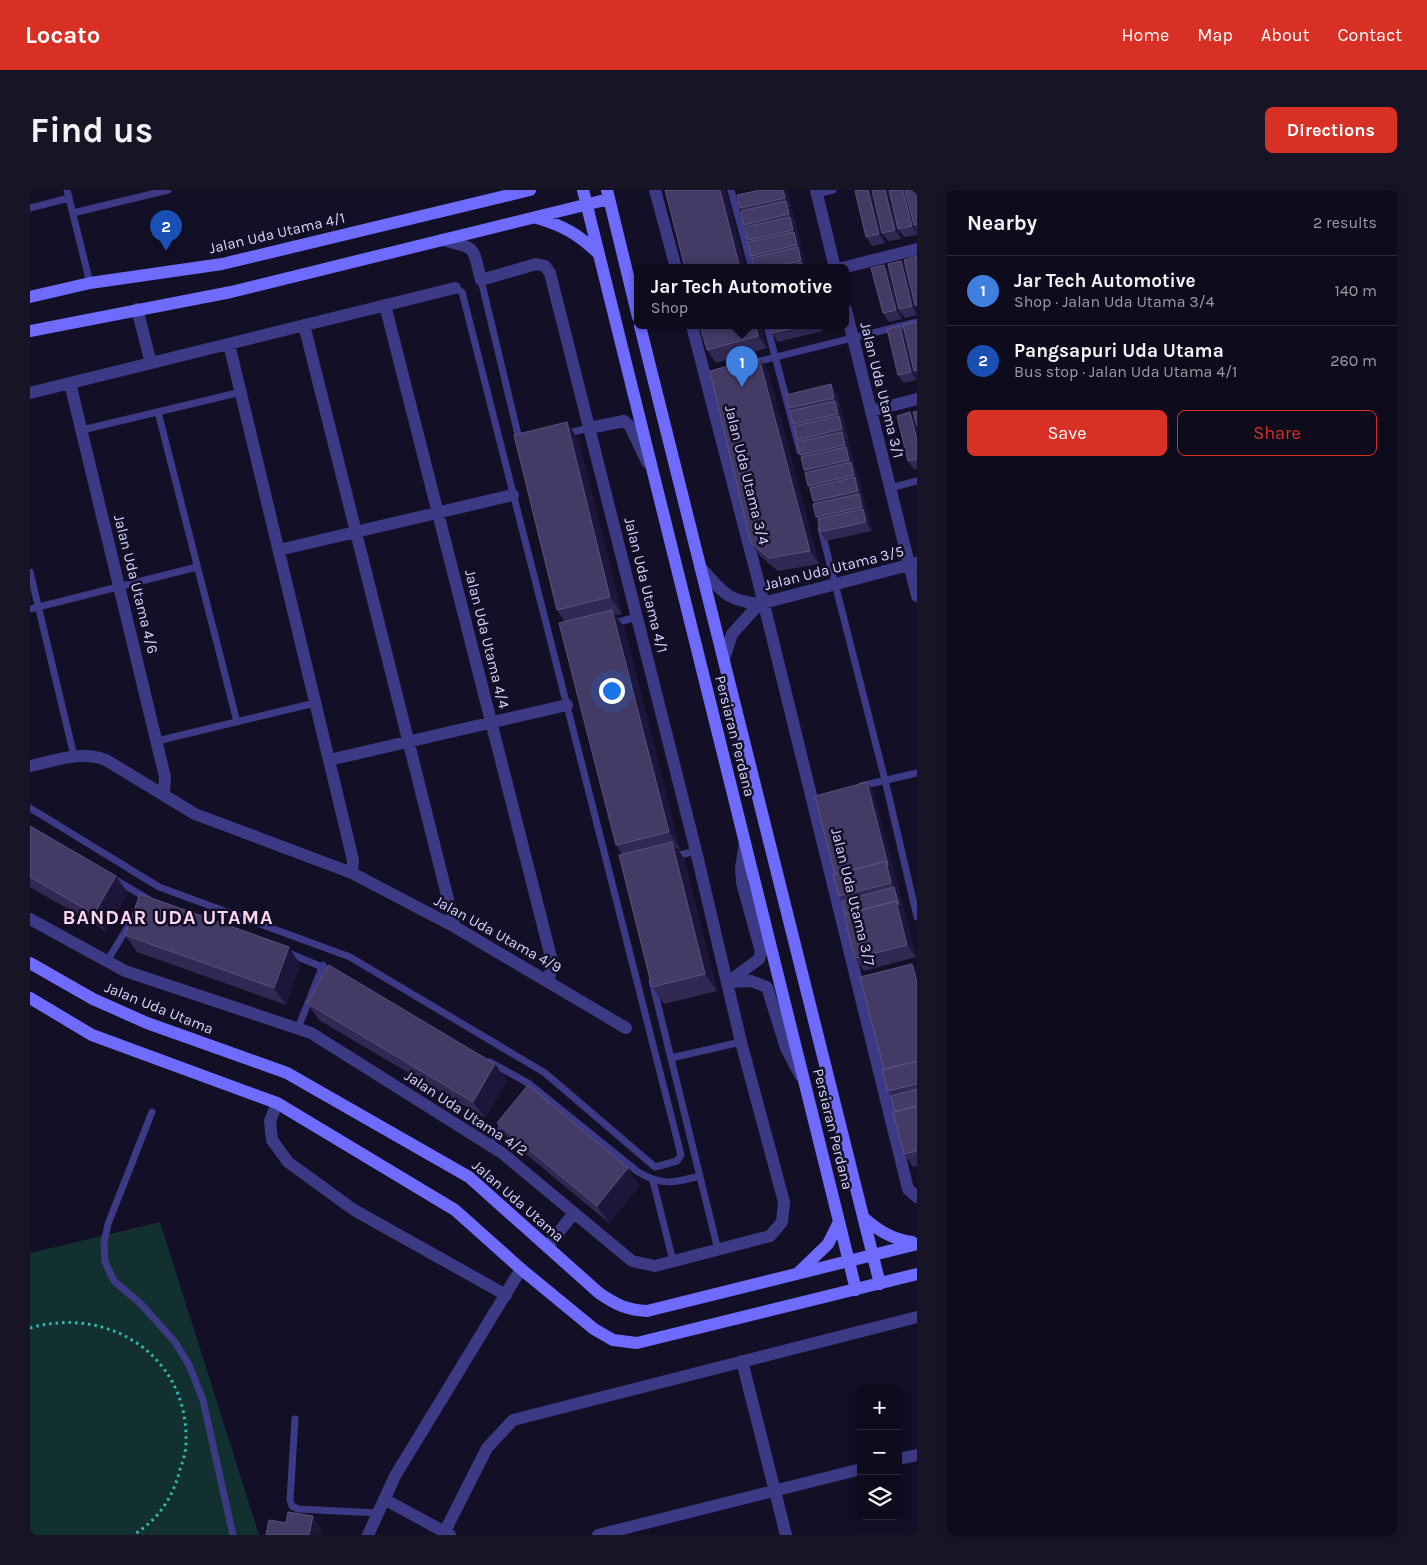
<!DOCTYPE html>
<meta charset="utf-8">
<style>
:root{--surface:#0e0b1c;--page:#171425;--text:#f1f3f6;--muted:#9b9ba3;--line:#2e2b3b;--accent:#d93025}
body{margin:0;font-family:Karla,sans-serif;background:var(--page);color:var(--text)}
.controls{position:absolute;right:15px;bottom:15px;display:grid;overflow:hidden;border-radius:8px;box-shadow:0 2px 8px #0003}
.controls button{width:45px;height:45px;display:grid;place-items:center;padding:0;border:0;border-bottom:1px solid var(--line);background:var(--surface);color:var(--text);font:25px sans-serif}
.you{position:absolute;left:581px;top:500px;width:18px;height:18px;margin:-12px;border:4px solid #fff;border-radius:50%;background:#1a73e8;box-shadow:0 0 0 8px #1a73e833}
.badge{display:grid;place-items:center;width:32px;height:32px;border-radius:50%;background:var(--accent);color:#fff;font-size:16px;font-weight:700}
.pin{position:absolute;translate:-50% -41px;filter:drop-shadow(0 1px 2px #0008)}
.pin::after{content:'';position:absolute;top:26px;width:18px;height:15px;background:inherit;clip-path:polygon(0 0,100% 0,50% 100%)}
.popup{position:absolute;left:604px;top:74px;width:215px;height:65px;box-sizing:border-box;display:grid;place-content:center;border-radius:8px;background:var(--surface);filter:drop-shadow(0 1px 4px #0005);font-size:16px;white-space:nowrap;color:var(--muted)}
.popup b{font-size:19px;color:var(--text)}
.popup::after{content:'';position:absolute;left:50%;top:100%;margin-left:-10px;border:10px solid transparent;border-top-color:var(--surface)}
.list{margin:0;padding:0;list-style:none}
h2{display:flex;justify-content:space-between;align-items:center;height:65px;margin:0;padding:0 20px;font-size:21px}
h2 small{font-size:16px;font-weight:400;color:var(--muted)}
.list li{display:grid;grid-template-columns:32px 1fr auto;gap:15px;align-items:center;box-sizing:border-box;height:70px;padding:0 20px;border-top:1px solid var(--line)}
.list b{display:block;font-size:19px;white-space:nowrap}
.list p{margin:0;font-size:16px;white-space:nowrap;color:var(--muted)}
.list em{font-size:16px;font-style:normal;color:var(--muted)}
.actions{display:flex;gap:10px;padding:15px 20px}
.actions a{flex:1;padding:11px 0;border:1px solid var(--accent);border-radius:8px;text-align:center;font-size:18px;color:var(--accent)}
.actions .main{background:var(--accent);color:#fff}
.icon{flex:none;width:28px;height:28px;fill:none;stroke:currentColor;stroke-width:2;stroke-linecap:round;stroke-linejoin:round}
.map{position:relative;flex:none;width:887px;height:1345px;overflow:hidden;border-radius:8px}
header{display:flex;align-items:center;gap:30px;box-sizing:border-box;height:70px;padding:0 25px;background:var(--accent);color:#fff}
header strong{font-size:24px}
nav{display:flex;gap:28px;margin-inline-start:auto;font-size:18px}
.intro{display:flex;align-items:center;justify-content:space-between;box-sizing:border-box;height:120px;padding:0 30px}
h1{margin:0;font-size:35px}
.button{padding:12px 22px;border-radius:8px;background:var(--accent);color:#fff;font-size:18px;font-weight:700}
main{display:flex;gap:30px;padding:0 30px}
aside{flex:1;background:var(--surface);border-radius:8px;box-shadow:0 2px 8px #0003}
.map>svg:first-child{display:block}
</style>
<header>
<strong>Locato</strong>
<nav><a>Home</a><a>Map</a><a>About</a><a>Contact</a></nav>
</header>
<div class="intro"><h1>Find us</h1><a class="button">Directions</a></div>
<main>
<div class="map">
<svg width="887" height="1345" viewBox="0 0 887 1345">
<rect width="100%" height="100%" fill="#130f26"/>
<path fill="#12302f" d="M 130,1032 L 229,1345 L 0,1345 L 0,1063 Z"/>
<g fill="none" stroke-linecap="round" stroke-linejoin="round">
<path stroke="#2fb8b0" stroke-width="3" stroke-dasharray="2.5 4" stroke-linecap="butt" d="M 0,1138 C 80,1115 159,1167 156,1253 C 156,1262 153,1271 150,1279 C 143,1308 128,1330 103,1345"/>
<path stroke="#3d3a85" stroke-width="7" d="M 37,0 L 60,93
M 701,0 L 722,78
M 787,4 L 803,0
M 0,18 L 39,8
M 43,23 L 138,0
M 451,90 L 490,253
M 737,136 L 770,261
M 722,173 L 887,132
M 128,222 L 207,532
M 52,240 L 211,202
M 535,244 L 559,238
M 860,298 L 887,291
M 791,339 L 855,590 L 887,727
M 0,382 L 44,566
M 0,419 L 167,377
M 581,434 L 607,427
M 127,551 L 285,513
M 831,596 L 887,583
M 0,618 L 129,697 L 320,767 L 515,883 L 625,977 L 647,971 L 651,965 L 432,102 L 425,98
M 642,667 L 666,661
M 84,689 L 118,709
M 256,762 L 304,782
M 77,771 L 104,727
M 622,791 L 688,1060
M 268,838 L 293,775
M 641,868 L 711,852
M 460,872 L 498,893 L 608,982 C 632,996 644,993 670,986
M 122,922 L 78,1034 L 74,1052 L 75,1072 L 84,1091 L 110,1113 L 145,1152 L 159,1175 L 173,1210 L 203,1345
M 460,956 L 475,932
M 623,991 L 643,1071
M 265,1229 L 260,1310 L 262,1316 L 268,1319 L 348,1323"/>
<path stroke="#3d3a85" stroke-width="12" d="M 625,0 L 646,78
M 786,0 L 805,78
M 812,78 L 887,59
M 355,115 L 522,771 L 519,791
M 107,119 L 121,173
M 816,120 L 887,406
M 274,135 L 425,737
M 662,136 L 729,394 L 878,999 L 887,1007
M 199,154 L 323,670 L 322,683
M 40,193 L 135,587 L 134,604
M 0,203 L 425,98
M 841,221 L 887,209
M 559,238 L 594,231 L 600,236 L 617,272
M 249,360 L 483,305
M 670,377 C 693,401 694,410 729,414 L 886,373
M 694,469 L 702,444 L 729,414
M 299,570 L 537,515
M 0,576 C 25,571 51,560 76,570 L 165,624 L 322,683 L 425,737 L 596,838
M 0,729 L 95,781 L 281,843 L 472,963 L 602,1071 L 625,1076 L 740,1046 L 752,1032 L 754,1012 L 711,852 L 666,661 L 520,83 L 515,76 L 506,74 L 451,90 C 442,55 448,59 412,50
M 698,792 L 729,769 L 731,762 L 712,693 L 711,678 L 715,653
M 698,792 L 721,791 L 737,797 L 756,858 L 770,885
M 247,913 L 240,931 L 242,950 L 258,972 L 324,1020 L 476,1105
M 517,1057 L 544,1023
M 712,1171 L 756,1345
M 868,1269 L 887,1265
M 354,1309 L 420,1345
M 338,1345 L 365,1286 L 491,1079
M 413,1345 L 457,1258 L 483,1230 L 887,1127
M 568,1345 L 831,1279"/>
<path stroke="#6f6bff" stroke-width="12" d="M 553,0 L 826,1100
M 577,0 L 608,127
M 507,28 C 534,36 548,44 569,64
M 0,107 L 60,93 L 192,74 L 500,0
M 610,136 L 850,1094
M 0,141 L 201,102 L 579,9
M 0,773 L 63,809 L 117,833 L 257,883 L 439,987 L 569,1103 C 585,1114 596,1120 617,1121 L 887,1054
M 0,808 L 62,845 L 247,913 L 425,1020 L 491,1079 L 564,1139 L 583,1150 L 607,1153 L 887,1084
M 834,1028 C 849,1041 862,1049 882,1052
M 769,1082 L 798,1054 L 809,1032"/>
</g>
<path fill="#312854" d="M 830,0 L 839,0 L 843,5 L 859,2 L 887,0 L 887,45 L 874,47 L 869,40 L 871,49 L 858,51 L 853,44 L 855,53 L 842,56 L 836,47 Z
M 758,4 L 761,17 L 760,17 L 762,20 L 765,33 L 766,36 L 769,49 L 770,51 L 772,64 L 774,66 L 776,78 L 724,78 L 716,37 L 714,35 L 712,21 L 710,18 Z
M 887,66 L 887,118 L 885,116 L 887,125 L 875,128 L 870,121 L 872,129 L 859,132 L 853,123 L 860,82 L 871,71 L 876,79 Z
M 886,132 L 887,133 L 887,185 L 886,183 L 887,190 L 874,193 L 868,185 L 870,136 L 875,142 Z
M 731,136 L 737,158 L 686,173 L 677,160 Z
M 740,136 L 792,136 L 793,141 L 748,152 L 742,143 Z
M 729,168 L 738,181 L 789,374 L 748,381 L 730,366 L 721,353 Z
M 801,194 L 807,203 L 810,216 L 809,216 L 811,219 L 814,232 L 814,233 L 815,235 L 818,248 L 817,248 L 818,250 L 821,264 L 822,266 L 825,278 L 827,281 L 834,310 L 833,310 L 835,312 L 842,341 L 796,351 L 790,342 L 788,329 L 786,327 L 785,314 L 783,311 L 775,283 L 774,280 L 764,236 L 763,234 L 761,221 L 759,218 Z
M 887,221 L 887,279 L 884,280 L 878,271 Z
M 548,249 L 592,424 L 585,425 L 594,437 L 650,659 L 647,659 L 654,668 L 687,801 L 634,814 L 622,797 L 592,664 L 586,655 L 535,432 L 527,420 Z
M 843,601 L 886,767 L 834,781 L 825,768 L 815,724 L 812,711 L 809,706 L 805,684 Z
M 0,636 L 98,703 L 76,741 L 0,697 Z
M 95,745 L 270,774 L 256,815 L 107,762 Z
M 882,774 L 887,781 L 887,976 L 883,977 L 874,964 L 865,922 L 861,906 L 858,901 L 854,879 Z
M 277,813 L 465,874 L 477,891 L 455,928 L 289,830 Z
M 467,933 L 610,995 L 579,1033 L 479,950 Z"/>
<path fill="#1d163a" d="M 690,0 L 696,0 L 716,78 L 710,78 Z
M 753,0 L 756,0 L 758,4 L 761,17 L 755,8 Z
M 838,0 L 839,0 L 844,7 L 852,43 L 855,53 L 849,44 Z
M 855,0 L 858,0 L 860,3 L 871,49 L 865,40 Z
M 873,0 L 877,0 L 884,35 L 886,39 L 887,43 L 882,36 Z
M 756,11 L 762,20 L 765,33 L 759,24 Z
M 760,27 L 766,36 L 769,49 L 763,40 Z
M 764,42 L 770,51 L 773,64 L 767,55 Z
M 768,57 L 774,66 L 776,78 L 773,78 L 772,73 L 771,71 Z
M 871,71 L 877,79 L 887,124 L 882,116 Z
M 854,75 L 861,83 L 869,119 L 872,129 L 866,120 Z
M 726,136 L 731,136 L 737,158 L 728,146 Z
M 870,136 L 876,145 L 884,181 L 886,183 L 887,190 L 881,182 Z
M 729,168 L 738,181 L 789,374 L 780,361 Z
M 801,194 L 807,203 L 810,216 L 804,208 Z
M 805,211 L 811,219 L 814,232 L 808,224 Z
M 880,222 L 886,231 L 887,234 L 887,250 Z
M 809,226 L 815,235 L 818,248 L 812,239 Z
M 537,232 L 548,249 L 592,424 L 580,407 Z
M 812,242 L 818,250 L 821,264 L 815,255 Z
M 816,257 L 822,266 L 825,278 L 827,281 L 830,294 L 824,285 L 821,273 L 819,270 Z
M 825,287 L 831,296 L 834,310 L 828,301 Z
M 829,304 L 835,312 L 838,326 L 832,317 Z
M 833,319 L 839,328 L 842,341 L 836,332 Z
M 582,420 L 594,437 L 650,659 L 639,642 Z
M 837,592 L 843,601 L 870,706 L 861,693 Z
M 642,652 L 654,668 L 687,801 L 675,784 Z
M 86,686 L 98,703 L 76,741 L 64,724 Z
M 864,697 L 870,706 L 886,767 L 877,755 L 866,711 Z
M 259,757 L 270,774 L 256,815 L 244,798 Z
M 882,774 L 887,781 L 887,792 Z
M 465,874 L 477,891 L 455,928 L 443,912 Z
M 598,978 L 610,995 L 579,1033 L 567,1016 Z
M 283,1326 L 292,1339 L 291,1345 L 279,1345 Z"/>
<path fill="#433a66" stroke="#5a527e" d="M 635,0 L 690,0 L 710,78 L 655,78 Z
M 730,0 L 753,0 L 755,8 L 710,18 L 707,5 Z
M 830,0 L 838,0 L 849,44 L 836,47 L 825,1 Z
M 842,0 L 855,0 L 865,40 L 852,43 Z
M 859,0 L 873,0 L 882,36 L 868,39 Z
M 875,0 L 887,0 L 887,34 L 884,35 Z
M 756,11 L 759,24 L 714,35 L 711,21 Z
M 760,27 L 763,40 L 718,50 L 715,37 Z
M 764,42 L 767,55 L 721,66 L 718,52 Z
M 768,57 L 771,71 L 737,78 L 724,78 L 722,68 Z
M 887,66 L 887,115 L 885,115 L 874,70 Z
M 871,71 L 882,116 L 869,119 L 858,74 Z
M 772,73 L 773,78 L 749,78 Z
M 854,75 L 866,120 L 853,123 L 841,78 Z
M 886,132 L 887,136 L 887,180 L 884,181 L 873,135 Z
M 670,136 L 726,136 L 728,146 L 677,160 Z
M 740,136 L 774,136 L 742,143 Z
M 870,136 L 881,182 L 868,185 L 857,139 Z
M 729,168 L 780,361 L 739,368 L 721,353 L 680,181 Z
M 801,194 L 804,208 L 759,218 L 756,205 Z
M 805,211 L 808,224 L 763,234 L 760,221 Z
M 887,221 L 887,236 L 883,222 Z
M 880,222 L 887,250 L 887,269 L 878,271 L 867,226 Z
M 809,226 L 812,239 L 767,250 L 764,236 Z
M 537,232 L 580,407 L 527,420 L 484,245 Z
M 812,242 L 815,255 L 770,265 L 767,252 Z
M 816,257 L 819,270 L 774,280 L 771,267 Z
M 821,272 L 824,285 L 778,296 L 775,283 Z
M 825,287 L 828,301 L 783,311 L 780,298 Z
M 829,304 L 832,317 L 786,327 L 783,314 Z
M 833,319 L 836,332 L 790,342 L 788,329 Z
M 582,420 L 639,642 L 586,655 L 529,433 Z
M 837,592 L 858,675 L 856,671 L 805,684 L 785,606 Z
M 0,636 L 86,686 L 64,724 L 0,687 Z
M 642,652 L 675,784 L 622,797 L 589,665 Z
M 856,671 L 861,693 L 809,706 L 803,685 Z
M 864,697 L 869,715 L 866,711 L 815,724 L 812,711 Z
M 110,704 L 259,757 L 244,798 L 95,745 Z
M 866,711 L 877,755 L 825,768 L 814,725 Z
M 882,774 L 887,792 L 887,871 L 854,879 L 830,787 Z
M 299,775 L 465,874 L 443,912 L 277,813 Z
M 887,871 L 887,894 L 858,901 L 852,880 Z
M 498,895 L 598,978 L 567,1016 L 467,933 Z
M 887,899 L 887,916 L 865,922 L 861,906 Z
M 887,916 L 887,961 L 874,964 L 863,922 Z
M 258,1322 L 283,1326 L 279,1345 L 236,1345 L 239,1330 L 256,1333 Z"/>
<g text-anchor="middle" stroke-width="5" stroke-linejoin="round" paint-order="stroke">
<g font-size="15" fill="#d9d4ff" stroke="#130f26">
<text transform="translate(247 43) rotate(-13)" y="5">Jalan Uda Utama 4/1</text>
<text transform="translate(852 200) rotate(76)" y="5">Jalan Uda Utama 3/1</text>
<text transform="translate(717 285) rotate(76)" y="5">Jalan Uda Utama 3/4</text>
<text transform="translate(804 378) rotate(-14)" y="5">Jalan Uda Utama 3/5</text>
<text transform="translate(106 394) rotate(76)" y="5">Jalan Uda Utama 4/6</text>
<text transform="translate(616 395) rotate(76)" y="5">Jalan Uda Utama 4/1</text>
<text transform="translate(457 449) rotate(76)" y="5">Jalan Uda Utama 4/4</text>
<text transform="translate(705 546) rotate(76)" y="5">Persiaran Perdana</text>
<text transform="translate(823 707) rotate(76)" y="5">Jalan Uda Utama 3/7</text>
<text transform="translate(468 744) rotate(29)" y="5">Jalan Uda Utama 4/9</text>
<text transform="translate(129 818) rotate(22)" y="5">Jalan Uda Utama</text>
<text transform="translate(436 923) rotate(33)" y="5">Jalan Uda Utama 4/2</text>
<text transform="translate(803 939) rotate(76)" y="5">Persiaran Perdana</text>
<text transform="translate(488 1011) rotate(41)" y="5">Jalan Uda Utama</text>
</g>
<g font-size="20" font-weight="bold" letter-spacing="1" fill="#ffd6f0" stroke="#130f26">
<text x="138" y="734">BANDAR UDA UTAMA</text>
</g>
</g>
</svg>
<div class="controls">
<button>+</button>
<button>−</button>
<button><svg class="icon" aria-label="layers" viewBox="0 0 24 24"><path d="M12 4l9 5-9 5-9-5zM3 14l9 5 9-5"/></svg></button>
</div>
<div class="you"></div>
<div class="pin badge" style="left:712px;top:197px;background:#3f7fe0">1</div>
<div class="popup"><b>Jar Tech Automotive</b>Shop</div>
<div class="pin badge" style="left:136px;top:61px;background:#1a4fb4">2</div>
</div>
<aside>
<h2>Nearby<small>2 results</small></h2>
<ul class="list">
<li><span class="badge" style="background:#3f7fe0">1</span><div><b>Jar Tech Automotive</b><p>Shop · Jalan Uda Utama 3/4</p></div><em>140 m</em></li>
<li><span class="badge" style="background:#1a4fb4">2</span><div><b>Pangsapuri Uda Utama</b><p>Bus stop · Jalan Uda Utama 4/1</p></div><em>260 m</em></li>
</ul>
<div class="actions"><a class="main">Save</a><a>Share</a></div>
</aside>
</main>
